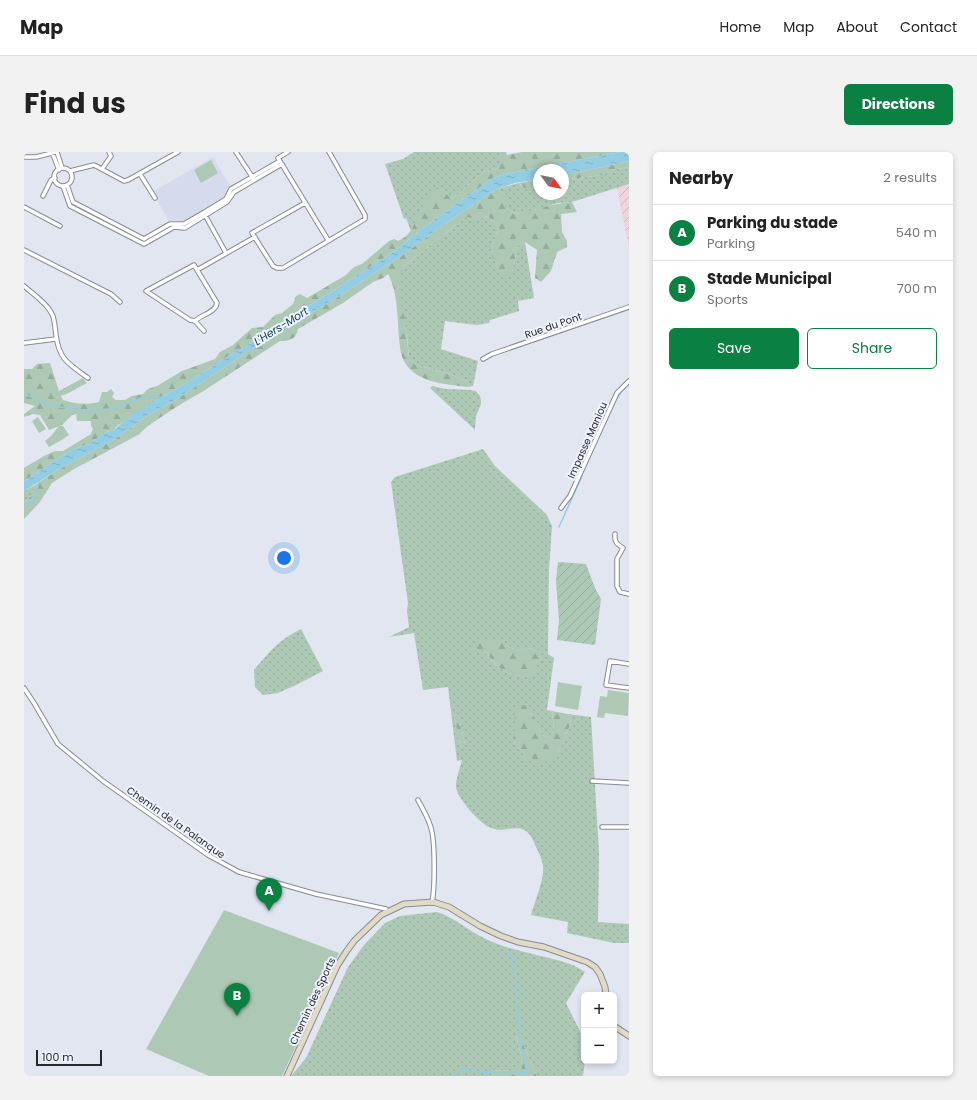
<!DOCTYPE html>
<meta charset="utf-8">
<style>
:root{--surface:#fff;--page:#f2f2f2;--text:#222;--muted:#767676;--line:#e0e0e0;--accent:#0b8043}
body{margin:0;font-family:Poppins,sans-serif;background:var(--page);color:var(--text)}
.controls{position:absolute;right:12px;bottom:12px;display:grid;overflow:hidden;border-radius:6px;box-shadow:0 2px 6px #0003}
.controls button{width:36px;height:36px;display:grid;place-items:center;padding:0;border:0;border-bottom:1px solid var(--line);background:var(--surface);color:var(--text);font:20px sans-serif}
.compass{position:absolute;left:509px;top:12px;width:36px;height:36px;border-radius:50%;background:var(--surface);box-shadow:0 2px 6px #0003;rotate:123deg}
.scale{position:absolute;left:12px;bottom:10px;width:66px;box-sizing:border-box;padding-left:4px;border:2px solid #26282c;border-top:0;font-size:11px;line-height:14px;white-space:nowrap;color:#26282c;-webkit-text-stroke:3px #eff3fe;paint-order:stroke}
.you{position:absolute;left:260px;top:406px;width:14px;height:14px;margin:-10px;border:3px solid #fff;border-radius:50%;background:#1a73e8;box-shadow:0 0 0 6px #1a73e833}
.badge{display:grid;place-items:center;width:26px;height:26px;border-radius:50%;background:var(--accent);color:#fff;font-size:13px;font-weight:700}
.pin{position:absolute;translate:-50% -33px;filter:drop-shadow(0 1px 2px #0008)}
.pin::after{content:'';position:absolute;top:21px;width:14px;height:12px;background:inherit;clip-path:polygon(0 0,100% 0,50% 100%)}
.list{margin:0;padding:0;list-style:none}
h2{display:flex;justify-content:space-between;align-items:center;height:52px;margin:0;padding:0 16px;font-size:17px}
h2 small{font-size:13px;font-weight:400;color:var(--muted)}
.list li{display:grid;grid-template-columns:26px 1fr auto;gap:12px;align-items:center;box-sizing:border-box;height:56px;padding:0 16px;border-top:1px solid var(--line)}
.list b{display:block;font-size:15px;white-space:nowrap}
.list p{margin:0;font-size:13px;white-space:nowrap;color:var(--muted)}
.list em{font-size:13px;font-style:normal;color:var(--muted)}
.actions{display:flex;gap:8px;padding:12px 16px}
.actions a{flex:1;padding:9px 0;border:1px solid var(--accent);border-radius:6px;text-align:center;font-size:14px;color:var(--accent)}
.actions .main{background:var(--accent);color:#fff}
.map{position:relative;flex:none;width:605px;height:924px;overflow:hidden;border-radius:6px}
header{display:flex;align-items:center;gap:24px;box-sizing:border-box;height:56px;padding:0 20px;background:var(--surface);border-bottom:1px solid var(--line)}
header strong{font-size:19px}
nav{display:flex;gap:22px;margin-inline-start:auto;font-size:14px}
.intro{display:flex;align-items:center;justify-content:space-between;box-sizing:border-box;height:96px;padding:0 24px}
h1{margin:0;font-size:28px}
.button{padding:10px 18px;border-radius:6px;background:var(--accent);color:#fff;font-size:14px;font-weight:700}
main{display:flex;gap:24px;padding:0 24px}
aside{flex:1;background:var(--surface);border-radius:6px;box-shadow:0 2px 6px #0003}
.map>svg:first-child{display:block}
</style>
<header>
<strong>Map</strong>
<nav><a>Home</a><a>Map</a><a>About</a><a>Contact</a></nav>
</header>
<div class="intro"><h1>Find us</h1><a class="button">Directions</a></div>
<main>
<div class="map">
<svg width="605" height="924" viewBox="0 0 605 924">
<defs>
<pattern id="industrial-furrows" width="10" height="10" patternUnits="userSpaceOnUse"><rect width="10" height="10" fill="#eed5dd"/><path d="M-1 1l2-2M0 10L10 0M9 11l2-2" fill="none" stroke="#ccb7be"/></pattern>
<pattern id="grass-dots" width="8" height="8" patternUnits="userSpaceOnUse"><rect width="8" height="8" fill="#adc8b5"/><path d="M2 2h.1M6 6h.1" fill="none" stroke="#95ac9c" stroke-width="1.8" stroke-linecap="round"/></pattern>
<pattern id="forest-firs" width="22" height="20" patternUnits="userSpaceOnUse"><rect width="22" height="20" fill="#adc8b5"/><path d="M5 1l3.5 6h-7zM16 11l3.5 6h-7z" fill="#95ac9c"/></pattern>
<pattern id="garden-furrows" width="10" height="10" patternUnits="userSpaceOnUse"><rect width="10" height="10" fill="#adc8b5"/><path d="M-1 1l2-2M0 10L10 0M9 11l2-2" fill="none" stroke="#95ac9c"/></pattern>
<pattern id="water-ripples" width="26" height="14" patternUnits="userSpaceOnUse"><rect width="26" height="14" fill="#93cde3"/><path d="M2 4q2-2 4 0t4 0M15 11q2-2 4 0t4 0" fill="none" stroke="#7fb0c3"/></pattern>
</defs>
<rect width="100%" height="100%" fill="#e2e6f1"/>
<path fill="#d5dbed" d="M 189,5 L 206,34 L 204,36 L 200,46 L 159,69 L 148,68 L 145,69 L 128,40 Z"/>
<path fill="url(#industrial-furrows)" d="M 605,32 L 605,96 L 593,36 Z"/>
<path fill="url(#grass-dots)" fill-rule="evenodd" d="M 390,0 L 476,0 L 478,10 L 475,16 L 459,20 L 432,44 L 427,46 L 417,37 L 392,67 L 390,75 L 387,79 L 382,66 L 380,67 L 361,12 L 379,7 Z
M 605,15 L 605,32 L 548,50 L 534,51 L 504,60 L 490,62 L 483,56 L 483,43 L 473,37 L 495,31 L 498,35 L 515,34 L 515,42 L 539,42 L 539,28 L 578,23 L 587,18 Z
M 464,64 L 474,75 L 467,101 L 488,120 L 494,93 L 501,90 L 510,146 L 494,149 L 495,159 L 466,168 L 465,171 L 452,173 L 421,169 L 417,197 L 454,209 L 449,234 L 444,235 L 445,230 L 425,222 L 392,213 L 385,207 L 383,184 L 376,150 L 376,117 L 442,65 L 454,67 Z
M 408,234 L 422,237 L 446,238 L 452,239 L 456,244 L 457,248 L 457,252 L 452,264 L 451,277 L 451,278 L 406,236 Z
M 459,297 L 471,314 L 523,363 L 528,374 L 525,418 L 524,502 L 530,506 L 523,558 L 528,559 L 530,578 L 524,586 L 518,583 L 504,553 L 490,590 L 499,601 L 502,609 L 530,606 L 536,597 L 547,571 L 544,562 L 567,565 L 575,701 L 574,770 L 605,772 L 605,791 L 590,791 L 543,781 L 544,770 L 507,763 C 510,752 519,730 519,719 C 520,710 515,701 511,693 C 509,687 506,681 500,678 C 491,673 478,681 467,676 C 456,672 433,646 432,635 C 432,626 436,616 438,608 L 433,609 L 424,535 L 399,538 L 390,481 L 365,485 L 385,475 L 383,459 L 384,451 L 367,330 L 371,325 ZM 484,493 L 492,499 L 506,496 L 518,500 L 511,511 L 511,520 L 503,525 C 499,524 486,522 484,521 C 472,515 468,509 460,498 ZM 434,562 L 441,592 L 438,596 L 436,593 L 430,563 Z
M 11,333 L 9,342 L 0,351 L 0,339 Z
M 277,477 L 299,519 L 272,533 L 254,541 L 239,543 L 231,535 L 230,518 C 245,500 256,487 277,477 Z
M 413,760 C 432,766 444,779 462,787 C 480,796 501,800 521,805 C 536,809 549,811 561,820 L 542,851 L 560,887 L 560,909 L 561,909 L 559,924 L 513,924 L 499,892 L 499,883 L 492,884 L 497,903 L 498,915 L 492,919 L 467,918 L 471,924 L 474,924 L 267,924 L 282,906 L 324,815 L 340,793 L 361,771 L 376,764 Z"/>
<path fill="url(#forest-firs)" d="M 476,0 L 482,0 L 483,3 L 498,0 L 596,0 L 481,22 L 469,26 L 400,75 L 368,101 L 304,142 L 243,179 L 236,184 L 228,189 L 222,195 L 212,199 L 177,222 L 133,248 L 93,274 L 90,278 L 82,280 L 65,292 L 49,297 L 0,329 L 0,316 L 20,304 L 31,299 L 39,299 L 67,282 L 69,277 L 67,274 L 67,269 L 53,269 L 52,262 L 48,263 L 38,273 L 25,278 L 16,263 L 9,262 L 0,265 L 0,262 L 11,254 L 0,251 L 0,217 L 8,217 L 13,212 L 26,211 L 35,239 L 59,226 L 63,231 C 54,235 47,241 37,244 L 39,248 C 52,252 62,253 75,250 L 78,240 L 83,240 L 87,237 L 90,241 L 88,245 L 92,248 L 101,248 L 108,244 L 119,242 L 124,237 L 133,234 L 158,219 L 191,207 L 196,200 L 209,193 L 228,176 L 239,175 L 251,163 L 258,161 L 269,152 L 272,144 L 276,142 L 283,146 L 322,123 L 330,115 L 338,112 L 365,89 L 370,87 L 374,89 C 392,80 388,72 397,56 C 401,49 407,43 412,36 L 417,37 L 427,46 L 432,44 L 459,20 L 475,16 L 477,10 Z
M 605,9 L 605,15 L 587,18 L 578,23 L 539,28 L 539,23 L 574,16 Z
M 515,27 L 515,34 L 500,36 L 495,31 Z
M 473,37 L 483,43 L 483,56 L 490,62 C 510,59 528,51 548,50 L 553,60 L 537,62 L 538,80 L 543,89 L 543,95 L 533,100 L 527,119 L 517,130 L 511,126 L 513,98 L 501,90 L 494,93 L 488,120 L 480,128 L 473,116 L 467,101 L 474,75 L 464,64 L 454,67 L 442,65 L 376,117 L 376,150 L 380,158 L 385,207 L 392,213 L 425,222 L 445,230 L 444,235 C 421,232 390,231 379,207 C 375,199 374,168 373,158 C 372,146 370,133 364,122 L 359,126 L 349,130 L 319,151 L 274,177 C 272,187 266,189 256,189 L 178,240 L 157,252 L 125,273 L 114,283 L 50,317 L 28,331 L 16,350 L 0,367 L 0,351 L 9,342 L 11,333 L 32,319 L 91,287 L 124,263 L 150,249 L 246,185 L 306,150 L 374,106 L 415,76 Z
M 472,488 L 484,493 L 492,499 L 506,496 L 519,500 L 511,511 L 511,520 L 503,525 C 499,524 486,522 484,521 C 472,515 468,508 460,498 L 446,500 L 448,491 L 457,489 Z
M 504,552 L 518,583 L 524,586 L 530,578 L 528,559 L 544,562 L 547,571 L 536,597 L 530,606 L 514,613 L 508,609 L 502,609 L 499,601 L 490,590 L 491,556 Z
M 434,562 L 441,592 L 440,595 L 438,596 L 436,593 L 430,563 Z
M 499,882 L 499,892 L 513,924 L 471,924 L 466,918 L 492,919 L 498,915 L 497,903 L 492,883 Z"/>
<path fill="url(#garden-furrows)" d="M 534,410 L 562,412 L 571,436 L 577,447 L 571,493 L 533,488 L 535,469 L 532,429 Z"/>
<path fill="#adc8b5" d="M 187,8 L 194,21 L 177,31 L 170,18 Z
M 14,265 L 22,277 L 15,281 L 8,269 Z
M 35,274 L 39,274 L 45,283 L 36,289 L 25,295 L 21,289 L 27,284 Z
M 534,530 L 558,534 L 554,558 L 531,554 Z
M 584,538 L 605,541 L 604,564 L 581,561 L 580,566 L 573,565 L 576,544 L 583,545 Z
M 200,758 L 315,801 L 258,924 L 185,924 L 122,897 Z"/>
<path fill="url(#water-ripples)" d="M 596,0 L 605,0 L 605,9 L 574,16 L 539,23 L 539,18 L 515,18 L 515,27 L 491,31 L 473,37 L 415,76 L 374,106 L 306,150 L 246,185 L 150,249 L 124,263 L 91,287 L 32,319 L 0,339 L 0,329 L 49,297 L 65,292 L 82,280 L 90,278 L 106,264 L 177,222 L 212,199 L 222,195 L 228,189 L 236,184 L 243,179 L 304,142 L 368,101 L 400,75 L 469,26 L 481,22 Z"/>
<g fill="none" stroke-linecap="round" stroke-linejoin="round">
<path stroke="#93cde3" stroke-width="1.5" d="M 0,242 L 29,254 L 57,258 L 88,257 L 117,246 L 139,245
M 591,249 L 600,236
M 563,312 L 565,306
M 0,356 L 12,342 L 15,329
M 535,375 L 558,324
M 486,800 L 491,819 L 496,891 L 504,924
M 431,924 L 437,918 C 459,920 481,924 503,920"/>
<g stroke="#878b95" stroke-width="5.5">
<path id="street" d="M 28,0 L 35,18
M 33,0 L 38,16
M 212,0 L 229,26
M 264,0 L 254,6 L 304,88
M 0,5 L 12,5 L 32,0
M30 25a9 9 0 1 1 18 0a9 9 0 1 1-18 0Z
M 78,17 L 87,4 L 85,0
M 46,19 L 70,13 L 100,29 L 104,28 L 154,0
M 116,22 L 131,46
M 43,33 L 49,50 L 120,87 L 146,72 L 160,72 L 179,61 L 202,47 L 207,37 L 256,9
M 39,34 L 46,54 L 120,92 L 150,75 L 161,76 L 203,50 L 210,40 L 258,12
M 19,44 L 27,28 L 31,26
M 281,51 L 228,81 L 249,114 L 253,116 L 259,116 L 341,67 L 341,63 L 305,0
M 0,55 L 36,74
M 181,63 L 202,101
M 0,98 L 87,142 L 96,150
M 170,113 L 193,151 C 192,160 177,163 171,169 L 166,168 L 122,139 Z
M 173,118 L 231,85
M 0,134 C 9,142 23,151 28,162 C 31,168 31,177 32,183 C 35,208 45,212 64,226
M 171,169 L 180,179
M 0,191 L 32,187
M 459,207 L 468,202 L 605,155
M 537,356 L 546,344 L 593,241 L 605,229
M 591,382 C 590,390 593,392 599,396 L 593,407 L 593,434 L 596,440 L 605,442
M 605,512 L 586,509 L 582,533 L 605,536
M 0,536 L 10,551 L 34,592 L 79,629 L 184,703 L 215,720 L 292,742 L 362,757
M 568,629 L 605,631
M 394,648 C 399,658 406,668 408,680 C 411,695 411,736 408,751
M 578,675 L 605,675"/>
</g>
<g stroke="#878b95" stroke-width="7">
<path id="secondary" d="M 590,874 L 605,884
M 263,924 L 313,814 L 322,800 L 330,789 L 357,763 L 380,752 L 409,750 L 425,755 L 456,774 L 477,784 L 494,790 L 520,795 L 563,810 L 571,815 L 576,822 L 581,835 L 582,843"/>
</g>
<use href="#street" stroke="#fff" stroke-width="3.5"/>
<use href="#secondary" stroke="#e2dac4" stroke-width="5"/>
</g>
<g text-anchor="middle" stroke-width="4" stroke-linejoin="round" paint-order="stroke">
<g font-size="10" fill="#26282c" stroke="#eff3fe">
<text transform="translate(529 173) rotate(-19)" y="4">Rue du Pont</text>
<text transform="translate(563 288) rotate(-66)" y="4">Impasse Maniou</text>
<text transform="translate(152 670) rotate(35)" y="4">Chemin de la Palanque</text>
<text transform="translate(288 849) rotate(-65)" y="4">Chemin des Sports</text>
</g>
<g font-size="11" font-style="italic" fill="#0c3f4f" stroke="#eff3fe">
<text transform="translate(257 174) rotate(-32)" y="4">L'Hers-Mort</text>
</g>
</g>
</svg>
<div class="controls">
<button>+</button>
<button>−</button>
</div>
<svg class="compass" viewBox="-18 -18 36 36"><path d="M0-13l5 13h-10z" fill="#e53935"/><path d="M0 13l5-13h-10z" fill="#767676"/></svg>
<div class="scale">100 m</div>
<div class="you"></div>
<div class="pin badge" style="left:245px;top:759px">A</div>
<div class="pin badge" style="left:213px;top:864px">B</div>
</div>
<aside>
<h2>Nearby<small>2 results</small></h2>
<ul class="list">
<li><span class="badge">A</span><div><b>Parking du stade</b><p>Parking</p></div><em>540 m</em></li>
<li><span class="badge">B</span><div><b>Stade Municipal</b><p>Sports</p></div><em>700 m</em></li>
</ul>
<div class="actions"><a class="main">Save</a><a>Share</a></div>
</aside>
</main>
